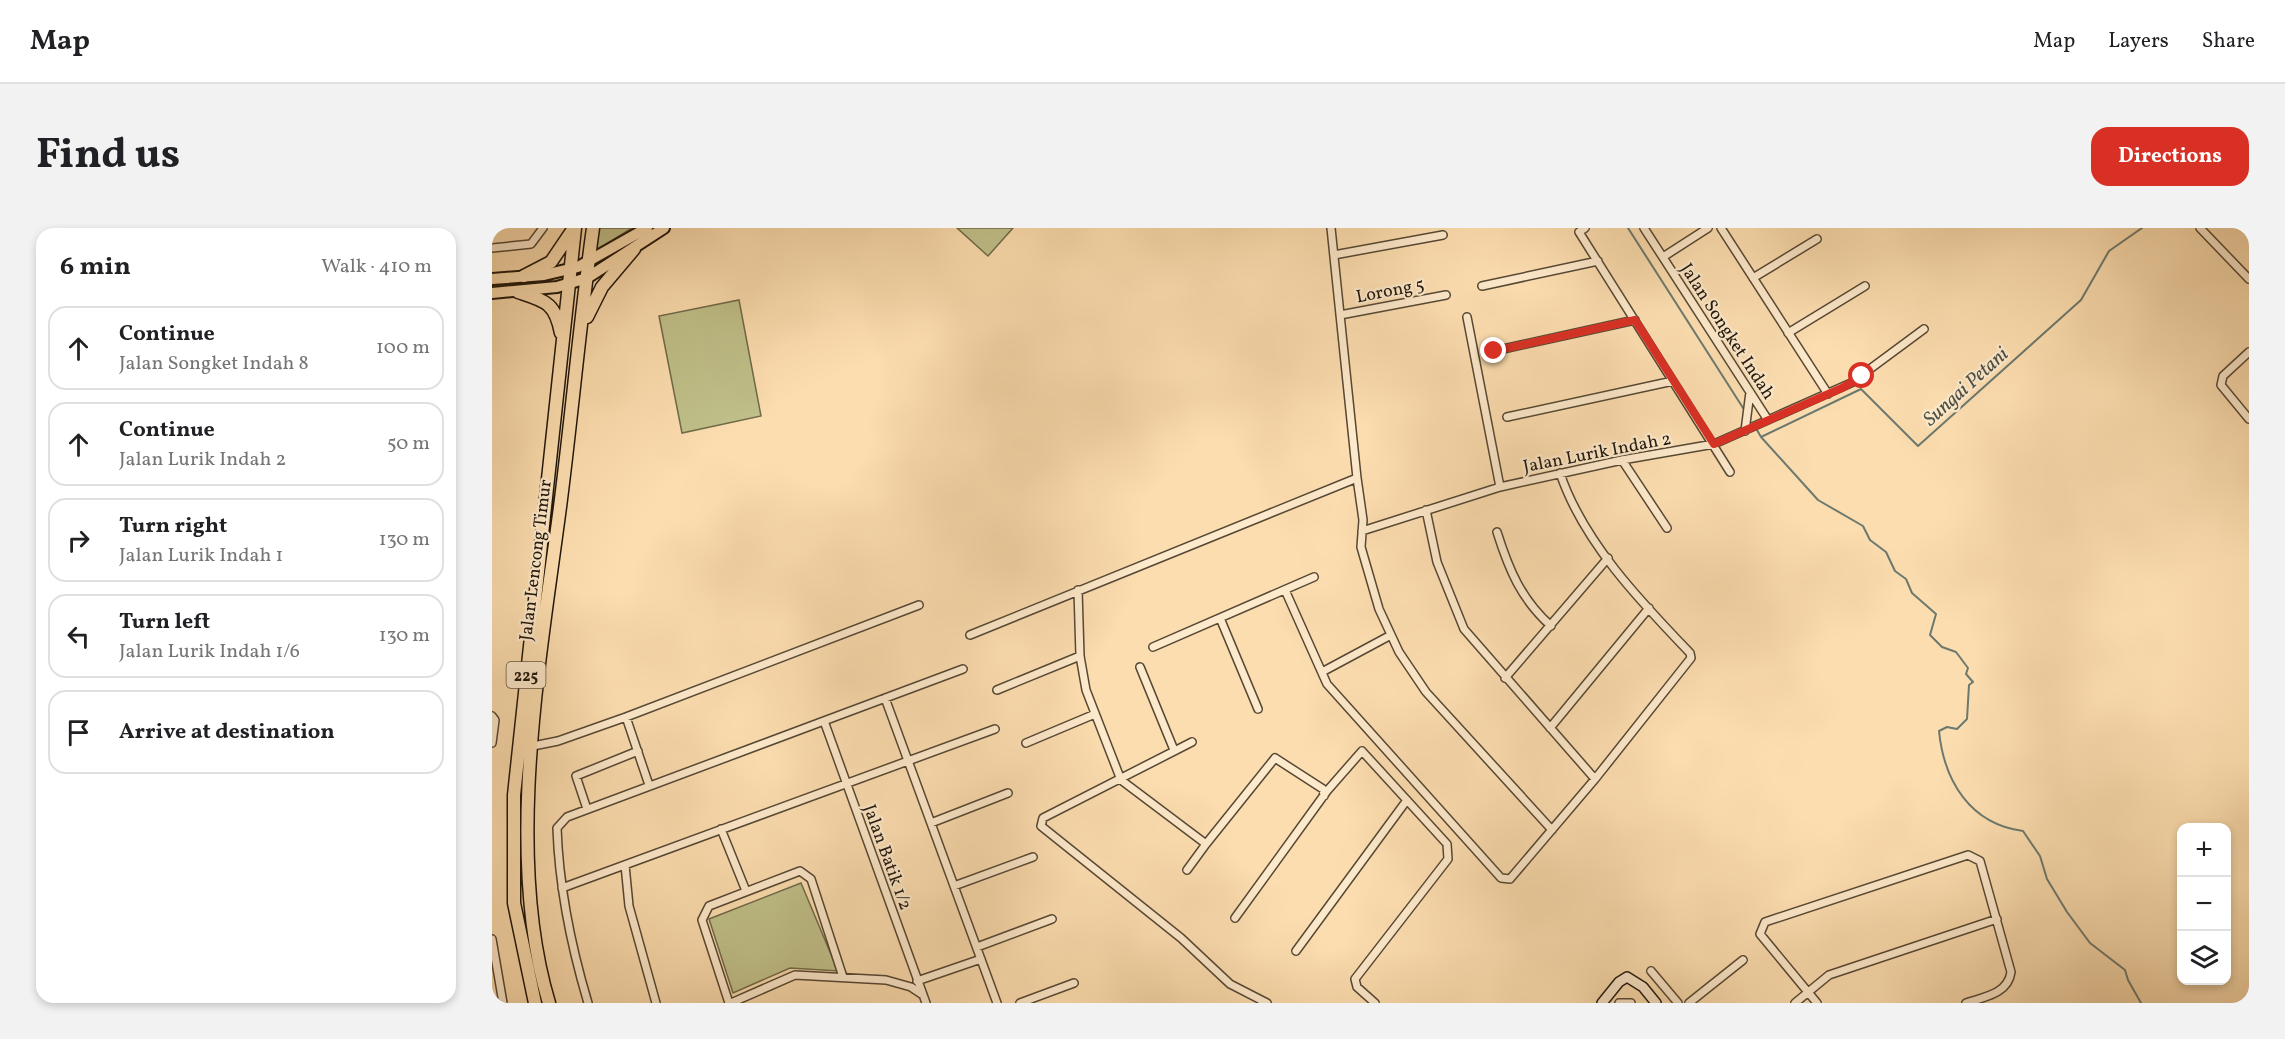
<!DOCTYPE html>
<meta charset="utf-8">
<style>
:root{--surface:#fff;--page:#f2f2f2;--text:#202124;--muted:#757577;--line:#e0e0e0;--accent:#d93025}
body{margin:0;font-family:Vollkorn,serif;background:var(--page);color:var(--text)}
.controls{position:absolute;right:18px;bottom:18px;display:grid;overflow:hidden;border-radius:12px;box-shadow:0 3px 9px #0003}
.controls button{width:54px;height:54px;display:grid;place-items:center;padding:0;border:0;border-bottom:2px solid var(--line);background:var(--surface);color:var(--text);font:30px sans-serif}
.stop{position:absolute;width:18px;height:18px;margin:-14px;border:4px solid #d93025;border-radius:50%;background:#fff}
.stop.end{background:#d93025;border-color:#fff;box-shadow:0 2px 6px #0008}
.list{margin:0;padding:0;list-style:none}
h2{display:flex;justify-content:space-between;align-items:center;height:78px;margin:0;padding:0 24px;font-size:26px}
h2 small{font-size:20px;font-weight:400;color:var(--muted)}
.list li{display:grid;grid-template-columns:39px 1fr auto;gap:18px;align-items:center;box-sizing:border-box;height:84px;margin:0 12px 12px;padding:0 12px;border:2px solid var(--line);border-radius:18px}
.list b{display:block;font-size:22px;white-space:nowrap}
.list p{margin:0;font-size:20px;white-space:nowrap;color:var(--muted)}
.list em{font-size:20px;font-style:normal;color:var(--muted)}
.icon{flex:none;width:33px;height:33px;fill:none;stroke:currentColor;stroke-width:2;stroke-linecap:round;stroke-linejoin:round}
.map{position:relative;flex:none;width:1757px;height:775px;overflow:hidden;border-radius:18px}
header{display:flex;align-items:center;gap:36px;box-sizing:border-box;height:84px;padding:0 30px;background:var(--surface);border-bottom:2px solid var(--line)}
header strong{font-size:28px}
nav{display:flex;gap:33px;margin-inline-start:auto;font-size:21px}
.intro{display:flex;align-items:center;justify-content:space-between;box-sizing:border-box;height:144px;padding:0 36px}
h1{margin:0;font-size:42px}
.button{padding:15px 27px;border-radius:18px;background:var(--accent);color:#fff;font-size:21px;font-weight:700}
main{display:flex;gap:36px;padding:0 36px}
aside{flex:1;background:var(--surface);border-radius:18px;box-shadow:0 3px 9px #0003}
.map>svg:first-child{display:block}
</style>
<header>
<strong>Map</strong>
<nav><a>Map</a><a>Layers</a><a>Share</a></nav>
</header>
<div class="intro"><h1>Find us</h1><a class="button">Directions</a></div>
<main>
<aside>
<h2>6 min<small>Walk · 410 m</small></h2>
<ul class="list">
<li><svg class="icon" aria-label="ahead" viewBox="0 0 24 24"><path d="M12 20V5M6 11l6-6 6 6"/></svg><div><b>Continue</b><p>Jalan Songket Indah 8</p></div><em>100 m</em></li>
<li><svg class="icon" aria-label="ahead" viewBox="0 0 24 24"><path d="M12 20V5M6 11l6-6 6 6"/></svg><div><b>Continue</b><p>Jalan Lurik Indah 2</p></div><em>50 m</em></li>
<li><svg class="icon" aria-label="right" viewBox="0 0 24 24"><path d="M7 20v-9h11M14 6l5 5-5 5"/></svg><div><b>Turn right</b><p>Jalan Lurik Indah 1</p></div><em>130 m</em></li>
<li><svg class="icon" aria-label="left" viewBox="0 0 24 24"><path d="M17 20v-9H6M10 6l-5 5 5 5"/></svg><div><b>Turn left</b><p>Jalan Lurik Indah 1/6</p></div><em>130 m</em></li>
<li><svg class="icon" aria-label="arrive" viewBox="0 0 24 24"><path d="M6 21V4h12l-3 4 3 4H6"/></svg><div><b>Arrive at destination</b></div></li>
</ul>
</aside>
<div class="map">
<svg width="1757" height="775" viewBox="0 0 1757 775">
<rect width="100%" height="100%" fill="#fcddaf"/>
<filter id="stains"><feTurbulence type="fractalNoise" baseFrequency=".00333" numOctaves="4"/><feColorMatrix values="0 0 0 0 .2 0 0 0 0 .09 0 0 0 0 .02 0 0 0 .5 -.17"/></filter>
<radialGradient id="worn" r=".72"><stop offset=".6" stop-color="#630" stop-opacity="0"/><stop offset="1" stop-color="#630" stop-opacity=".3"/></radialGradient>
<path fill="#c0c08a" stroke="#706b4a" stroke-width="1.5" d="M 106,0 L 140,0 L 103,23 Z
M 465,0 L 521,0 L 496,28 Z
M 247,72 L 269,188 L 190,205 L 167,88 Z
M 309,655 L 346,743 L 298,740 L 241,765 L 217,691 Z"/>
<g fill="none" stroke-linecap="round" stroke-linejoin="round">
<path stroke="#6c796f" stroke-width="2" d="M 1136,0 L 1253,183
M 1265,202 L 1269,209 L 1369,161 L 1426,218 L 1589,72 L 1617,23 L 1650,0
M 1269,209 L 1326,272 L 1371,298 L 1378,312 L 1394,324 L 1403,343 L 1414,351 L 1420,365 L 1444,386 L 1438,407 L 1450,419 L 1464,424 L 1476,440 L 1474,446 L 1481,454 L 1477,457 L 1475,491 L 1465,501 L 1455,499 L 1447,503 C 1452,553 1478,596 1531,603 L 1548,628 L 1555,651 L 1575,684 L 1598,715 L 1633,742 L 1636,752 L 1649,775"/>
<g stroke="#564834" stroke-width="10">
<path id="street" d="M 1093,0 L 1087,4 L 1238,244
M 1152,0 L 1276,192
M 1229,0 L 1336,166
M 1708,0 L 1757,51
M 0,20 L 39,16 L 51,0
M 842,27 L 951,7
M 1171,29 L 1216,0
M 1261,50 L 1325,11
M 990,58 L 1106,33
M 848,87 L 954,67
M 975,89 L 1008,259
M 1296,105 L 1373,58
M 1002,123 L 1143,92
M 1757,124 L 1731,148 L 1729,157 L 1757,191
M 1015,189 L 1181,153
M 1253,203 L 1258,164
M 1130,232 L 1175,300
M 865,250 L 871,292 L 869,319 L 887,381 L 907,424 L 934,464 L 1060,602
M 934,282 L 945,334 L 972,401 L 1103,551
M 870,303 L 1008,259 L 1130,232 L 1222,216 L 1359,155 L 1432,101
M 1005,304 C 1017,342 1029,371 1059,398
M 586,362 L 588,428 L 594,462 L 629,552 L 714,616 L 783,530 L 831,561 L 832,568
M 793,362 L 835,456 L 1009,650 L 1018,651 L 1103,551 L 1199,430 L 1198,425 C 1149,374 1091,314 1068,245
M 728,390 L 766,481
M 478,407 L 865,250 L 839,0
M 661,419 L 822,349
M 648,439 L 682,522
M 830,444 L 899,407
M 1013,450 L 1116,330
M 505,462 L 588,428
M 393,470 L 505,775
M 0,488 L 3,492 L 0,515
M 134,489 L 157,557
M 332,493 L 434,775
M 1058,500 L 1157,380
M 700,514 L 551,590 L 549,598 L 689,710 L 738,756 L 775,775
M 534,515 L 603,486
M 41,518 L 66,513 L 134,489 L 427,377
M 95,581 L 84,548 L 146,523
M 439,595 L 516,565
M 229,601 L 254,663
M 133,637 L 137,678 L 164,775
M 695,642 L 714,616
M 462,658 L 541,629
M 70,660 L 503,501
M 743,690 L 835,563 L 870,523 L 955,616 L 956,631 L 863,751 L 865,759 L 883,775
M 0,711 L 11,775
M 485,719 L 560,691
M 804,723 L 915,572
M 1159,743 L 1186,775
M 425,753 L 489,731
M 96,775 C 79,718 67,659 65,600 L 75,589 L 471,441
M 237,775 L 210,692 L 217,678 L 308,643 L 319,651 L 351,749
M 239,775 L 303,747 L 394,752 L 419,759 L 431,767
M 528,775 L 582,755
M 1127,775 L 1139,775
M 1197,775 L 1251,732
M 1303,775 L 1337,747 L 1505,691
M 1325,775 L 1268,706 L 1273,694 L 1476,627 L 1488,633 L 1519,744 C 1516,766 1492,769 1474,775"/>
</g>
<g stroke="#1f160b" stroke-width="12">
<path id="secondary" d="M 1110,775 L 1127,754 L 1135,749 L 1151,759 L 1164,775"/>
</g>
<g stroke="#1f160b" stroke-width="14">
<path id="primary" d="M 0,51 L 52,47 L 86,39 L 155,0
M 0,65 L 65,59 L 95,50 L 172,0"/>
</g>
<g stroke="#1f160b" stroke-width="15">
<path id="highway" d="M 32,48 L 59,34 L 80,3
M 26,64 C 53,73 63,74 69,105
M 95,89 L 110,59 L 142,21
M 43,775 L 22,675 L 22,567 L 83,0
M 57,775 C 12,627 48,431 68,279 C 80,186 88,93 101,0"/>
</g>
<use href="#street" stroke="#fde9cb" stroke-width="7"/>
<use href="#secondary" stroke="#fde9cb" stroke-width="9"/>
<use href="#primary" stroke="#fcddaf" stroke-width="10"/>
<use href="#highway" stroke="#fcddaf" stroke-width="12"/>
</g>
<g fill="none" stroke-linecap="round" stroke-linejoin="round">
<path stroke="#d93025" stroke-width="8" d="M 1002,123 L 1143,92 L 1222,216 L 1350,160 L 1370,148"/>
</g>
<g text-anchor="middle" stroke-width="4.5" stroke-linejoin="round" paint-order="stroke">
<rect fill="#fde9cb" stroke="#625545" stroke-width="1.5" x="14.5" y="434" width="39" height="26" rx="4.5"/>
<g font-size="16" font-weight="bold" fill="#1f160b">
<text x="34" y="453">225</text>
</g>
<g font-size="18" fill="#1f160b" stroke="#fde9cb">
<text transform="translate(898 62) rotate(-11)" y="6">Lorong 5</text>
<text transform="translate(1236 103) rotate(57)" y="6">Jalan Songket Indah</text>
<text transform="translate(1105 224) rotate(-11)" y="6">Jalan Lurik Indah 2</text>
<text transform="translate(43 332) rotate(-83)" y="6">Jalan Lencong Timur</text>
<text transform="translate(396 629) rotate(70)" y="6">Jalan Batik 1/2</text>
</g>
<g font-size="20" font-style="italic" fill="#4c5045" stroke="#fde9cb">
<text transform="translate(1473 158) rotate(-42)" y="7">Sungai Petani</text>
</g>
</g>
<rect width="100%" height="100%" filter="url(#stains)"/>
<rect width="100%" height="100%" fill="url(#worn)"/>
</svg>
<div class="controls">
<button>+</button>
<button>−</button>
<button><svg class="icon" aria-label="layers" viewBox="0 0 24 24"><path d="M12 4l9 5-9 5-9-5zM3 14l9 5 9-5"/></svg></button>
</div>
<div class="stop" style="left:1370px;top:148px"></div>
<div class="stop end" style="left:1002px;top:123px"></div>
</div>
</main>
